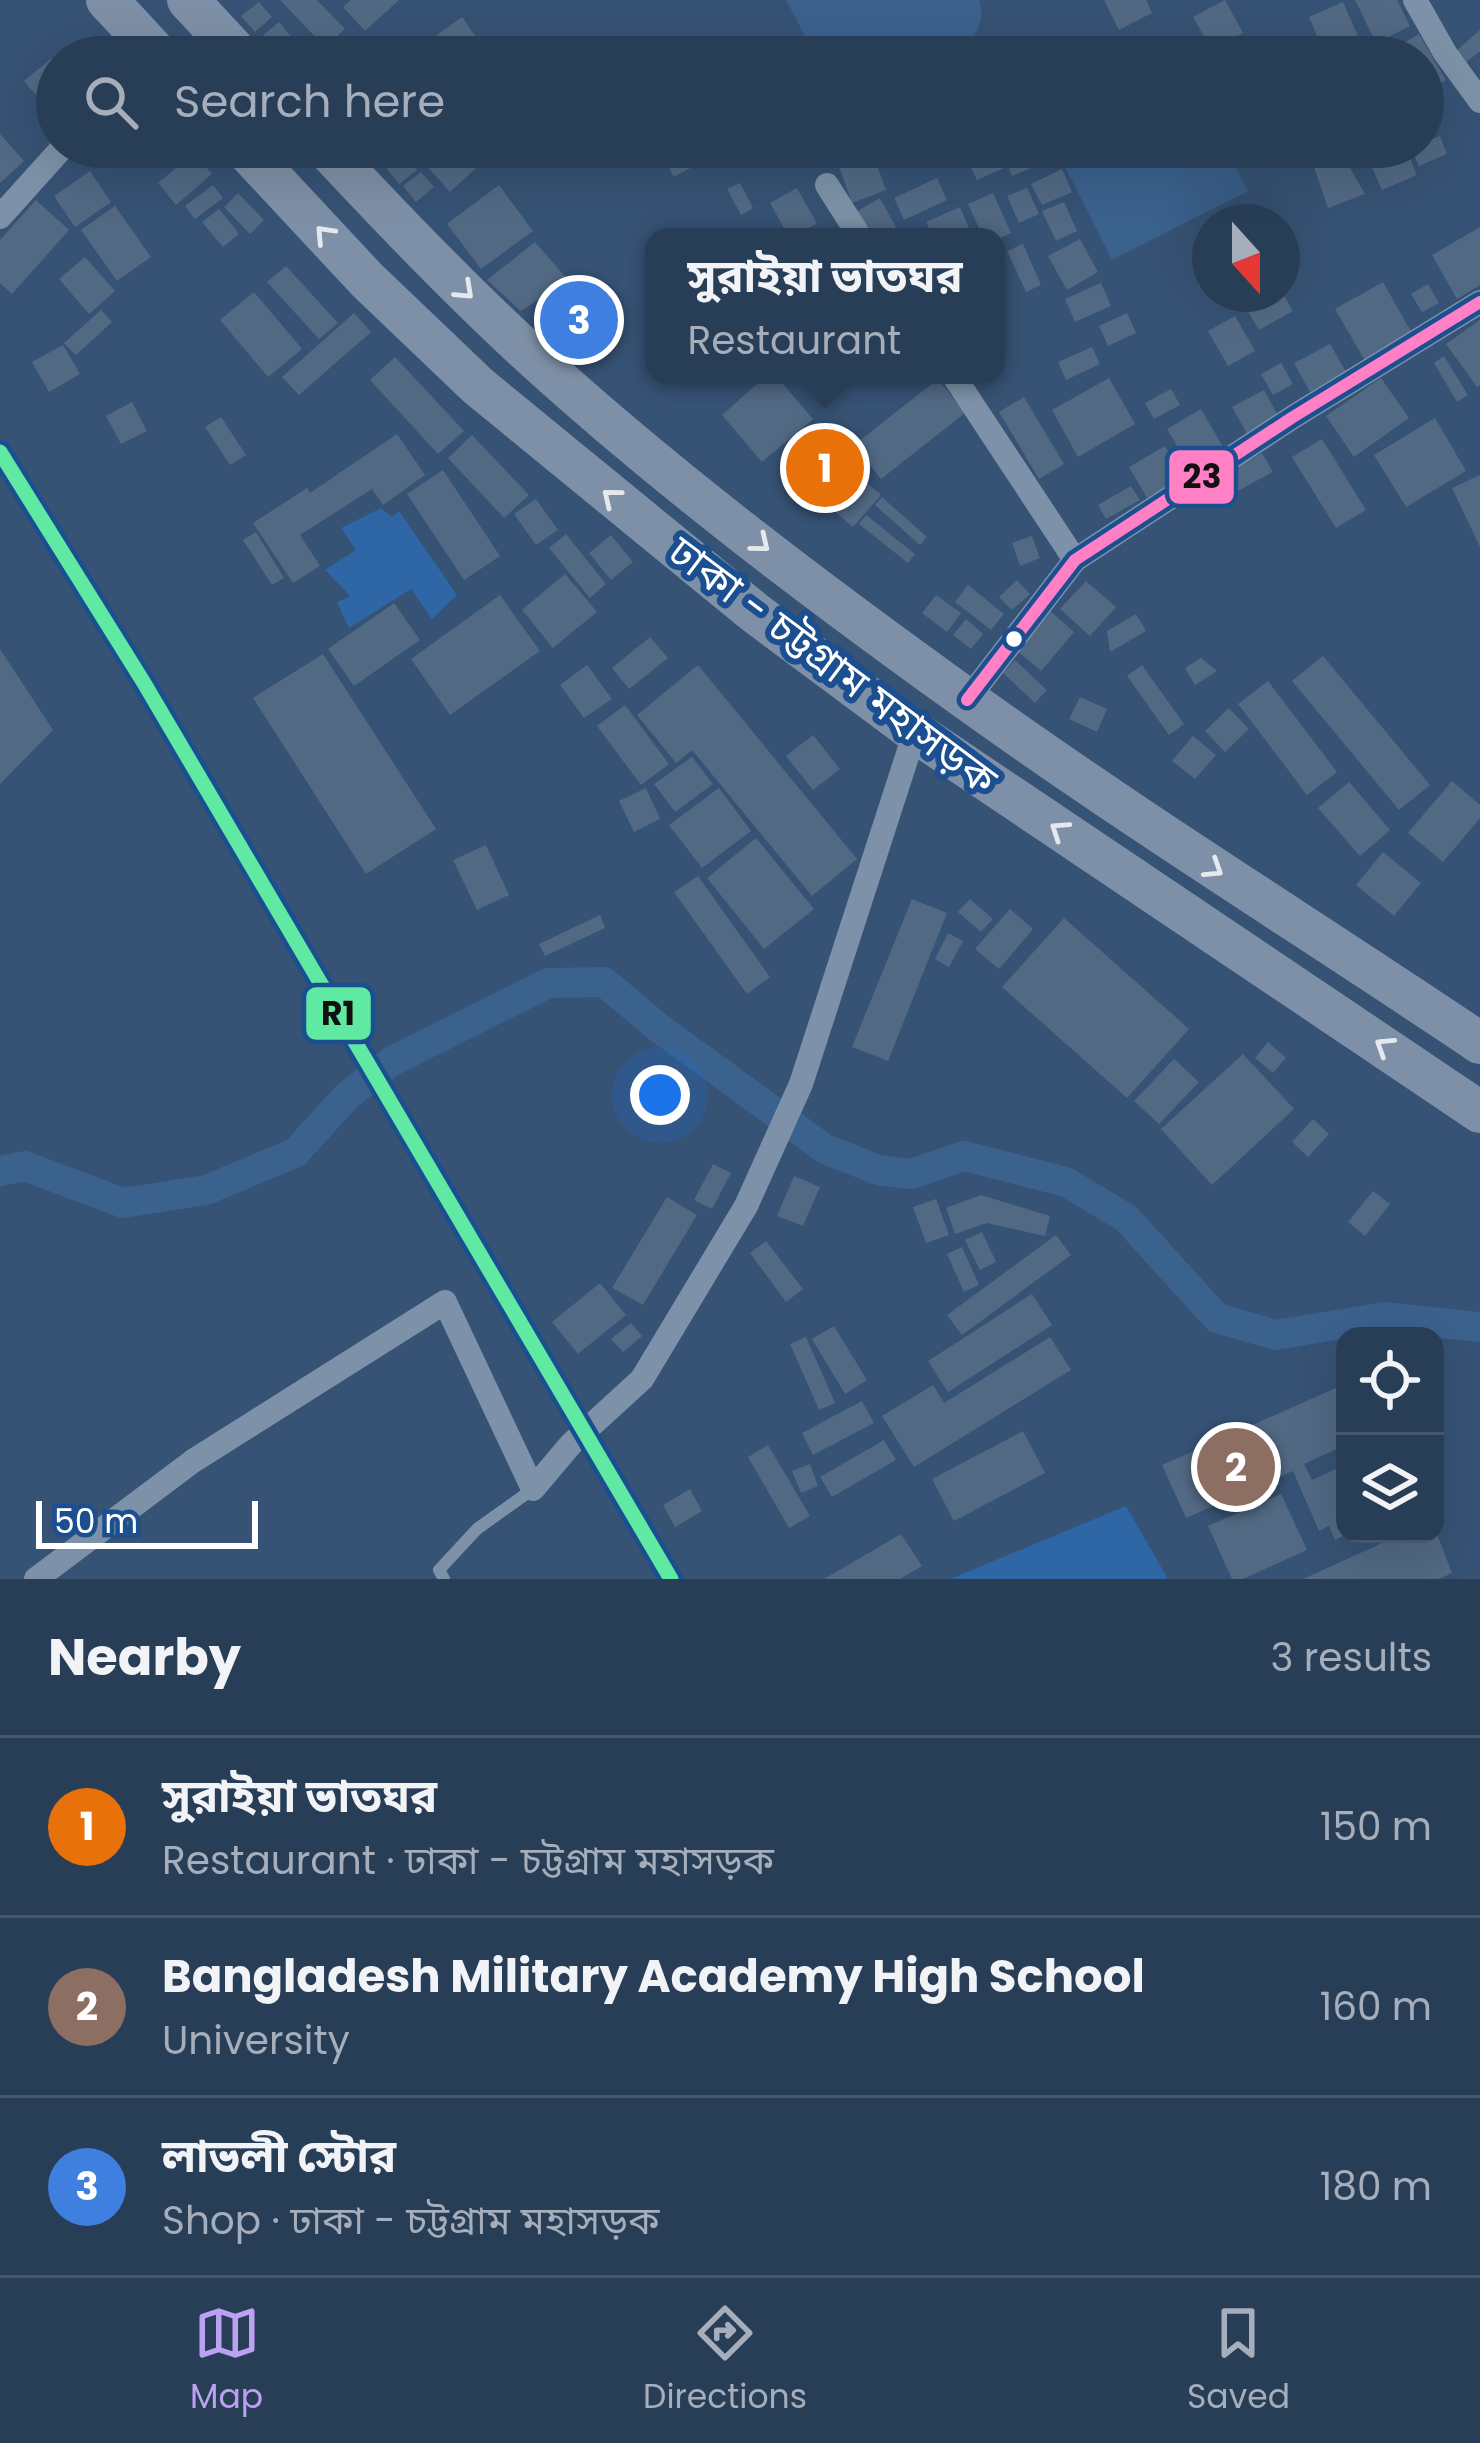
<!DOCTYPE html>
<meta charset="utf-8">
<style>
:root{--surface:#283e57;--page:#30455d;--text:#f1f3f6;--muted:#a5aeba;--line:#44576d;--accent:#bca0f2}
body{margin:0;font-family:Poppins,"Noto Sans Bengali",sans-serif;background:var(--page);color:var(--text)}
.controls{position:absolute;right:36px;bottom:36px;display:grid;overflow:hidden;border-radius:24px;box-shadow:0 12px 48px #0002}
.controls button{width:108px;height:108px;display:grid;place-items:center;padding:0;border:0;border-bottom:3px solid var(--line);background:var(--surface);color:var(--text);font:60px sans-serif}
.compass{position:absolute;left:1192px;top:204px;width:108px;height:108px;border-radius:50%;background:var(--surface);box-shadow:0 12px 48px #0002;rotate:159deg}
.scale{position:absolute;left:36px;bottom:30px;width:222px;box-sizing:border-box;padding-left:12px;border:6px solid #fff;border-top:0;font-size:33px;line-height:42px;white-space:nowrap;color:#fff;-webkit-text-stroke:9px #1b4f8f;paint-order:stroke}
.you{position:absolute;left:660px;top:1095px;width:42px;height:42px;margin:-30px;border:9px solid #fff;border-radius:50%;background:#1a73e8;box-shadow:0 0 0 18px #1a73e833}
.badge{display:grid;place-items:center;width:78px;height:78px;border-radius:50%;background:var(--accent);color:#fff;font-size:39px;font-weight:700}
.pin{position:absolute;translate:-50% -50%;border:6px solid #fff;box-shadow:0 3px 12px #0006}
.popup{position:absolute;left:645px;top:228px;width:360px;height:156px;box-sizing:border-box;display:grid;place-content:center;border-radius:24px;background:var(--surface);filter:drop-shadow(0 3px 9px #0005);font-size:39px;white-space:nowrap;color:var(--muted)}
.popup b{font-size:45px;color:var(--text)}
.popup::after{content:'';position:absolute;left:50%;top:100%;margin-left:-24px;border:24px solid transparent;border-top-color:var(--surface)}
.list{margin:0;padding:0;list-style:none}
h2{display:flex;justify-content:space-between;align-items:center;height:156px;margin:0;padding:0 48px;font-size:51px}
h2 small{font-size:39px;font-weight:400;color:var(--muted)}
.list li{display:grid;grid-template-columns:78px 1fr auto;gap:36px;align-items:center;box-sizing:border-box;height:180px;padding:0 48px;border-top:3px solid var(--line)}
.list b{display:block;font-size:45px;white-space:nowrap}
.list p{margin:0;font-size:39px;white-space:nowrap;color:var(--muted)}
.list em{font-size:39px;font-style:normal;color:var(--muted)}
.icon{flex:none;width:66px;height:66px;fill:none;stroke:currentColor;stroke-width:2;stroke-linecap:round;stroke-linejoin:round}
.map{position:relative;flex:none;width:1480px;height:1579px;overflow:hidden}
.search{position:absolute;background:var(--surface);box-shadow:0 12px 48px #0002;left:36px;right:36px;top:36px;height:132px;display:flex;align-items:center;gap:30px;box-sizing:border-box;padding:0 42px;border-radius:66px;color:var(--muted);font-size:45px}
.sheet{height:696px;background:var(--surface)}
nav{display:flex;justify-content:space-around;align-items:center;box-sizing:border-box;height:168px;border-top:3px solid var(--line);background:var(--surface);font-size:33px;color:var(--muted)}
nav a{display:grid;justify-items:center;gap:6px}
nav .on{color:var(--accent)}
.map>svg:first-child{display:block}
</style>
<div class="map">
<svg width="1480" height="1579" viewBox="0 0 1480 1579">
<rect width="100%" height="100%" fill="#365274"/>
<path fill="#2f66a5" d="M 381,508 L 392,517 L 399,511 L 457,595 L 432,619 L 411,589 L 349,628 L 337,602 L 350,596 L 325,570 L 356,550 L 341,528 Z
M 1126,1506 L 1168,1579 L 950,1579 Z"/>
<path fill="#3b618d" d="M 786,0 L 979,0 C 989,24 968,51 943,57 C 915,63 848,57 816,57 Z
M 1055,147 L 1225,147 L 1248,191 L 1112,260 Z"/>
<g fill="none" stroke-linecap="round" stroke-linejoin="round">
<path stroke="#3b618d" stroke-width="30" d="M 0,1171 L 25,1166 L 123,1203 L 206,1190 L 295,1153 L 347,1096 L 392,1061 L 548,983 L 604,982 L 659,1028 L 825,1149 L 878,1170 L 911,1174 L 964,1156 L 1066,1182 L 1126,1218 L 1217,1318 L 1276,1335 L 1384,1317 L 1480,1327"/>
</g>
<path fill="#526984" d="M 280,0 L 317,0 L 345,29 L 325,47 Z
M 351,0 L 399,0 L 365,31 L 343,7 Z
M 1104,0 L 1146,0 L 1152,13 L 1119,30 Z
M 1225,0 L 1243,33 L 1212,50 L 1193,17 Z
M 1355,0 L 1397,0 L 1410,26 L 1376,43 Z
M 259,2 L 272,17 L 255,32 L 241,16 Z
M 1343,2 L 1367,57 L 1326,57 L 1309,17 Z
M 462,17 L 479,41 L 456,57 L 406,57 Z
M 279,22 L 292,38 L 275,53 L 261,37 Z
M 1480,30 L 1480,51 L 1464,64 L 1455,52 Z
M 1419,34 L 1446,80 L 1423,94 L 1423,57 L 1386,54 Z
M 350,35 L 368,57 L 339,57 L 332,51 Z
M 52,58 L 57,64 L 57,120 L 24,81 Z
M 0,134 L 24,161 L 0,183 Z
M 1440,136 L 1447,154 L 1419,166 L 1411,149 L 1423,147 L 1423,143 Z
M 410,147 L 499,147 L 450,192 Z
M 658,147 L 689,147 L 698,164 L 674,177 Z
M 1000,147 L 1045,147 L 1051,160 L 1012,176 Z
M 1370,147 L 1405,147 L 1417,175 L 1382,190 L 1364,149 Z
M 872,151 L 886,190 L 852,203 L 838,164 Z
M 1340,151 L 1365,194 L 1328,208 L 1314,167 Z
M 194,153 L 212,174 L 176,205 L 158,183 Z
M 404,154 L 417,170 L 399,184 L 386,168 Z
M 998,154 L 1004,168 L 977,180 L 970,166 Z
M 1062,169 L 1072,192 L 1042,205 L 1031,184 Z
M 90,171 L 111,202 L 75,227 L 54,196 Z
M 421,172 L 434,187 L 416,202 L 403,186 Z
M 937,178 L 947,200 L 904,220 L 894,198 Z
M 740,183 L 753,208 L 741,215 L 727,189 Z
M 213,185 L 223,198 L 195,219 L 185,206 Z
M 499,185 L 533,231 L 481,269 L 447,224 Z
M 797,188 L 817,224 L 789,237 L 770,203 Z
M 1027,188 L 1039,214 L 1019,223 L 1007,196 Z
M 238,193 L 264,220 L 250,234 L 224,207 Z
M 993,193 L 1011,233 L 996,240 L 996,237 L 983,237 L 968,204 Z
M 880,198 L 898,231 L 887,237 L 868,237 L 854,213 Z
M 36,200 L 69,230 L 12,294 L 0,283 L 0,240 Z
M 1064,202 L 1077,231 L 1056,241 L 1042,211 Z
M 115,206 L 151,257 L 117,281 L 81,230 Z
M 960,207 L 973,237 L 933,237 L 926,222 Z
M 219,209 L 239,234 L 223,247 L 202,222 Z
M 1480,227 L 1480,285 L 1457,299 L 1432,255 Z
M 1080,239 L 1098,272 L 1067,290 L 1048,256 Z
M 535,242 L 568,280 L 521,311 L 487,280 Z
M 1023,244 L 1041,285 L 1026,292 L 1007,251 Z
M 85,257 L 115,291 L 89,314 L 59,279 Z
M 286,266 L 338,323 L 319,339 L 267,282 Z
M 1383,282 L 1414,337 L 1367,364 L 1335,309 Z
M 1101,283 L 1111,306 L 1075,322 L 1065,299 Z
M 1428,284 L 1439,303 L 1422,312 L 1411,294 Z
M 588,289 L 610,318 L 572,347 L 548,323 Z
M 254,292 L 302,349 L 268,377 L 220,320 Z
M 1238,294 L 1283,294 L 1293,311 L 1259,330 Z
M 101,310 L 112,322 L 76,355 L 64,343 Z
M 354,313 L 371,332 L 299,395 L 282,377 Z
M 1127,313 L 1136,333 L 1108,346 L 1099,326 Z
M 1235,316 L 1255,351 L 1228,366 L 1208,331 Z
M 1480,320 L 1480,385 L 1477,387 L 1446,344 Z
M 1330,344 L 1346,372 L 1310,392 L 1294,363 Z
M 63,345 L 80,374 L 49,392 L 32,362 Z
M 1092,347 L 1100,364 L 1066,380 L 1058,362 Z
M 1444,356 L 1468,395 L 1457,402 L 1434,363 Z
M 395,357 L 464,431 L 438,454 L 370,380 Z
M 1281,363 L 1293,384 L 1273,395 L 1261,374 Z
M 767,375 L 775,375 L 813,419 L 762,462 L 722,415 Z
M 1109,378 L 1135,424 L 1078,457 L 1052,410 Z
M 1381,378 L 1409,418 L 1354,457 L 1326,416 Z
M 938,379 L 965,413 L 881,479 L 854,445 Z
M 1171,389 L 1180,405 L 1154,419 L 1145,403 Z
M 1264,390 L 1280,419 L 1249,437 L 1232,407 Z
M 1024,397 L 1064,464 L 1039,479 L 999,412 Z
M 132,402 L 147,431 L 121,444 L 106,416 Z
M 1201,409 L 1226,452 L 1193,472 L 1167,429 Z
M 221,417 L 246,455 L 230,465 L 205,427 Z
M 1435,418 L 1466,471 L 1406,507 L 1374,455 Z
M 397,434 L 425,475 L 383,505 L 372,489 L 300,535 L 320,566 L 293,583 L 253,523 L 307,488 L 310,493 Z
M 830,434 L 859,462 L 819,502 L 791,474 Z
M 472,435 L 529,495 L 504,518 L 448,458 Z
M 1322,439 L 1366,510 L 1336,528 L 1292,457 Z
M 1165,446 L 1183,477 L 1147,498 L 1129,467 Z
M 1262,453 L 1273,472 L 1208,507 L 1198,488 Z
M 443,470 L 500,556 L 464,580 L 407,494 Z
M 1480,475 L 1480,547 L 1452,488 Z
M 860,477 L 881,495 L 853,527 L 832,509 Z
M 1131,486 L 1140,500 L 1106,519 L 1098,505 Z
M 882,497 L 927,537 L 920,545 L 875,505 Z
M 536,499 L 558,530 L 536,545 L 514,514 Z
M 866,515 L 915,554 L 908,563 L 859,524 Z
M 256,532 L 284,578 L 272,585 L 243,540 Z
M 566,534 L 606,584 L 590,598 L 549,548 Z
M 611,535 L 633,562 L 611,580 L 589,553 Z
M 1032,536 L 1040,558 L 1020,566 L 1012,543 Z
M 565,574 L 597,612 L 553,648 L 522,610 Z
M 1017,580 L 1030,594 L 1012,610 L 999,597 Z
M 1086,581 L 1116,607 L 1090,636 L 1060,609 Z
M 968,585 L 1004,614 L 991,630 L 955,602 Z
M 500,595 L 540,651 L 450,715 L 411,659 Z
M 936,595 L 961,613 L 947,632 L 922,613 Z
M 394,603 L 420,640 L 354,686 L 328,649 Z
M 1048,609 L 1074,632 L 1041,671 L 1015,649 Z
M 1136,614 L 1146,631 L 1110,652 L 1107,631 Z
M 966,619 L 983,634 L 971,649 L 953,635 Z
M 650,637 L 668,658 L 629,689 L 612,668 Z
M 0,649 L 53,730 L 0,784 Z
M 323,654 L 436,829 L 366,874 L 253,698 Z
M 1323,656 L 1430,785 L 1399,810 L 1292,681 Z
M 1201,658 L 1217,671 L 1195,685 L 1185,668 Z
M 1015,660 L 1047,690 L 1035,703 L 1003,673 Z
M 587,665 L 612,699 L 584,718 L 560,685 Z
M 698,665 L 857,859 L 812,896 L 692,750 L 676,763 L 637,715 Z
M 1142,665 L 1184,724 L 1169,735 L 1127,676 Z
M 1268,681 L 1337,772 L 1307,795 L 1238,704 Z
M 1080,697 L 1107,709 L 1097,732 L 1069,719 Z
M 625,705 L 669,764 L 641,785 L 597,726 Z
M 1229,708 L 1249,729 L 1225,752 L 1205,731 Z
M 813,735 L 840,769 L 813,790 L 786,756 Z
M 1193,736 L 1216,755 L 1195,779 L 1172,761 Z
M 692,757 L 713,784 L 675,812 L 654,784 Z
M 1452,781 L 1480,805 L 1480,818 L 1443,862 L 1408,833 Z
M 1349,782 L 1390,830 L 1360,856 L 1318,808 Z
M 646,788 L 660,819 L 634,832 L 619,801 Z
M 719,788 L 751,831 L 702,868 L 669,825 Z
M 756,838 L 814,909 L 764,949 L 707,878 Z
M 486,845 L 509,895 L 477,910 L 453,860 Z
M 1383,852 L 1421,883 L 1394,916 L 1356,885 Z
M 698,876 L 770,977 L 747,994 L 674,892 Z
M 912,899 L 947,913 L 888,1061 L 852,1047 Z
M 970,899 L 993,919 L 981,932 L 958,912 Z
M 1010,909 L 1033,929 L 999,969 L 975,949 Z
M 600,915 L 605,928 L 545,956 L 539,944 Z
M 1064,918 L 1189,1029 L 1127,1098 L 1002,987 Z
M 948,933 L 963,941 L 949,967 L 935,959 Z
M 1268,1042 L 1286,1058 L 1273,1073 L 1255,1058 Z
M 1243,1054 L 1294,1109 L 1212,1185 L 1161,1129 Z
M 1174,1059 L 1199,1082 L 1159,1124 L 1134,1101 Z
M 1313,1119 L 1329,1134 L 1308,1157 L 1292,1142 Z
M 713,1164 L 731,1173 L 712,1209 L 694,1200 Z
M 794,1176 L 820,1187 L 803,1226 L 777,1216 Z
M 1373,1191 L 1390,1204 L 1365,1236 L 1348,1222 Z
M 981,1195 L 1050,1216 L 1045,1236 L 987,1223 L 955,1234 L 946,1208 Z
M 667,1197 L 697,1215 L 643,1305 L 612,1288 Z
M 936,1199 L 949,1235 L 926,1243 L 913,1207 Z
M 982,1232 L 996,1262 L 980,1270 L 965,1240 Z
M 1056,1235 L 1071,1255 L 962,1335 L 947,1315 Z
M 766,1241 L 803,1289 L 786,1302 L 750,1253 Z
M 962,1247 L 979,1285 L 964,1292 L 947,1254 Z
M 600,1283 L 626,1315 L 578,1354 L 552,1322 Z
M 1032,1294 L 1052,1325 L 948,1392 L 928,1361 Z
M 631,1323 L 642,1336 L 623,1352 L 611,1339 Z
M 834,1326 L 867,1380 L 845,1394 L 812,1339 Z
M 806,1337 L 835,1403 L 819,1410 L 790,1344 Z
M 1050,1337 L 1071,1370 L 914,1467 L 882,1416 L 933,1385 L 944,1403 Z
M 1345,1384 L 1345,1445 L 1304,1464 L 1312,1480 L 1345,1465 L 1345,1535 L 1335,1540 L 1329,1526 L 1319,1531 L 1293,1471 L 1186,1518 L 1162,1465 Z
M 862,1401 L 874,1423 L 813,1455 L 802,1433 Z
M 1023,1431 L 1045,1473 L 954,1521 L 932,1479 Z
M 884,1440 L 896,1460 L 832,1497 L 820,1477 Z
M 768,1445 L 810,1516 L 789,1528 L 748,1457 Z
M 810,1464 L 818,1486 L 801,1493 L 792,1471 Z
M 690,1489 L 702,1511 L 675,1527 L 663,1505 Z
M 1281,1494 L 1307,1550 L 1243,1579 L 1232,1579 L 1208,1526 Z
M 901,1534 L 922,1566 L 900,1579 L 824,1579 Z
M 1402,1534 L 1437,1534 L 1452,1573 L 1439,1579 L 1303,1579 Z"/>
<g fill="none" stroke-linecap="round" stroke-linejoin="round">
<path stroke="#7d92a8" stroke-width="12" d="M 444,1579 L 439,1570 L 477,1529 L 533,1489"/>
<path stroke="#7d92a8" stroke-width="24" d="M 1415,0 L 1445,53 L 1480,101
M 827,185 L 860,237
M 0,217 L 63,147
M 953,375 L 1075,560
M 967,700 L 1075,560 L 1293,417 L 1480,302
M 36,1579 L 193,1461 L 445,1302 L 533,1489 L 571,1444 L 642,1379 L 746,1206 L 801,1084 L 915,732"/>
<path stroke="#7e90a7" stroke-width="42" d="M 107,0 L 160,57
M 188,0 L 241,57
M 243,147 L 367,280 L 478,386 L 754,612 L 915,732 L 1480,1112
M 325,147 C 391,218 458,288 530,354 C 666,478 816,591 965,698 C 1133,819 1309,928 1480,1043"/>
<g stroke="#1b4f8f" stroke-width="21">
<path id="bus-1" d="M 967,700 L 1075,560 L 1293,417 L 1480,302"/>
</g>
<use href="#bus-1" stroke="#ff80c5" stroke-width="12"/>
<g stroke="#1b4f8f" stroke-width="24">
<path id="rail-1" d="M 0,452 L 144,683 L 671,1579"/>
</g>
<use href="#rail-1" stroke="#60e9a3" stroke-width="15"/>
</g>
<defs><path id="oneway-chevron" d="M-2-3.5L2.5 0L-2 3.5" fill="none" stroke-width="1.6" stroke-linecap="round" stroke-linejoin="round" transform="scale(3)"/></defs>
<g stroke="#e5e9ed">
<use href="#oneway-chevron" transform="translate(324 234) rotate(-133)"/>
<use href="#oneway-chevron" transform="translate(465 291) rotate(43)"/>
<use href="#oneway-chevron" transform="translate(611 497) rotate(-141)"/>
<use href="#oneway-chevron" transform="translate(761 544) rotate(39)"/>
<use href="#oneway-chevron" transform="translate(1059 830) rotate(-146)"/>
<use href="#oneway-chevron" transform="translate(1214 869) rotate(33)"/>
<use href="#oneway-chevron" transform="translate(1384 1046) rotate(-147)"/>
</g>
<circle fill="#fff" stroke="#1b4f8f" stroke-width="4.5" cx="1014" cy="639" r="10"/>
<g text-anchor="middle" stroke-width="12" stroke-linejoin="round" paint-order="stroke">
<g font-size="42" fill="#fff" stroke="#1b4f8f">
<text transform="translate(833 665) rotate(37)" y="15">ঢাকা - চট্টগ্রাম মহাসড়ক</text>
</g>
</g>
<g stroke="#1b4f8f" stroke-width="4.5">
<rect x="1167" y="448" width="69" height="58" rx="12" fill="#ff80c5"/>
<rect x="304" y="985" width="69" height="57" rx="12" fill="#60e9a3"/>
</g>
<g font-size="33" text-anchor="middle" font-weight="bold" fill="#111">
<text x="1202" y="488">23</text>
<text x="338" y="1025">R1</text>
</g>
</svg>
<div class="controls">
<button><svg class="icon" aria-label="locate" viewBox="0 0 24 24"><circle cx="12" cy="12" r="6"/><path d="M12 2v4M12 18v4M2 12h4M18 12h4"/></svg></button>
<button><svg class="icon" aria-label="layers" viewBox="0 0 24 24"><path d="M12 4l9 5-9 5-9-5zM3 14l9 5 9-5"/></svg></button>
</div>
<svg class="compass" viewBox="-18 -18 36 36"><path d="M0-13l5 13h-10z" fill="#e53935"/><path d="M0 13l5-13h-10z" fill="#a5aeba"/></svg>
<div class="scale">50 m</div>
<div class="you"></div>
<div class="pin badge" style="left:825px;top:468px;background:#e8710a">1</div>
<div class="popup"><b>সুরাইয়া ভাতঘর</b>Restaurant</div>
<div class="pin badge" style="left:1236px;top:1467px;background:#8d6e63">2</div>
<div class="pin badge" style="left:579px;top:320px;background:#3f7fe0">3</div>
<div class="search"><svg class="icon" aria-label="search" viewBox="0 0 24 24"><circle cx="10" cy="10" r="6"/><path d="M15 15l6 6"/></svg>Search here</div>
</div>
<section class="sheet">
<h2>Nearby<small>3 results</small></h2>
<ul class="list">
<li><span class="badge" style="background:#e8710a">1</span><div><b>সুরাইয়া ভাতঘর</b><p>Restaurant · ঢাকা - চট্টগ্রাম মহাসড়ক</p></div><em>150 m</em></li>
<li><span class="badge" style="background:#8d6e63">2</span><div><b>Bangladesh Military Academy High School</b><p>University</p></div><em>160 m</em></li>
<li><span class="badge" style="background:#3f7fe0">3</span><div><b>লাভলী স্টোর</b><p>Shop · ঢাকা - চট্টগ্রাম মহাসড়ক</p></div><em>180 m</em></li>
</ul>
</section>
<nav>
<a class="on"><svg class="icon" aria-label="map" viewBox="0 0 24 24"><path d="M3 6l6-2 6 2 6-2v14l-6 2-6-2-6 2zM9 4v14M15 6v14"/></svg>Map</a>
<a><svg class="icon" aria-label="directions" viewBox="0 0 24 24"><path d="M12 3l9 9-9 9-9-9zM9 14v-3h6M13 9l2 2-2 2"/></svg>Directions</a>
<a><svg class="icon" aria-label="saved" viewBox="0 0 24 24"><path d="M7 4h10v16l-5-4-5 4z"/></svg>Saved</a>
</nav>
